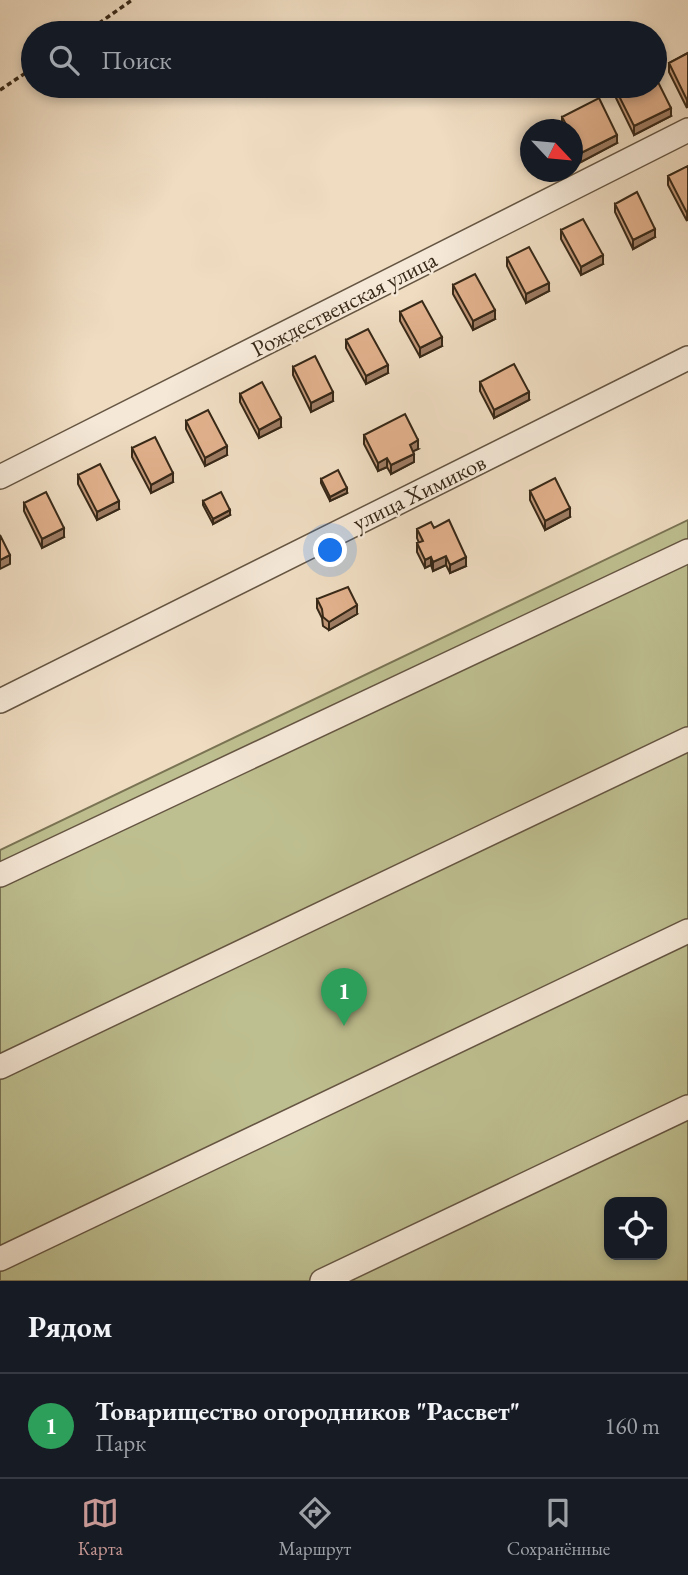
<!DOCTYPE html>
<html lang="ru">
<meta charset="utf-8">
<style>
:root{--surface:#171b24;--page:#20242c;--text:#f1f3f6;--muted:#9ea1a6;--line:#363941;--accent:#c59692}
body{margin:0;font-family:"EB Garamond",serif;background:var(--page);color:var(--text)}
.controls{position:absolute;right:21px;bottom:21px;display:grid;overflow:hidden;border-radius:14px;box-shadow:0 4px 10px #0003}
.controls button{width:63px;height:63px;display:grid;place-items:center;padding:0;border:0;border-bottom:2px solid var(--line);background:var(--surface);color:var(--text);font:35px sans-serif}
.compass{position:absolute;left:520px;top:119px;width:63px;height:63px;border-radius:50%;background:var(--surface);box-shadow:0 4px 10px #0003;rotate:116deg}
.you{position:absolute;left:331px;top:551px;width:24px;height:24px;margin:-18px;border:5px solid #fff;border-radius:50%;background:#1a73e8;box-shadow:0 0 0 10px #1a73e833}
.badge{display:grid;place-items:center;width:46px;height:46px;border-radius:50%;background:var(--accent);color:#fff;font-size:23px;font-weight:700}
.pin{position:absolute;translate:-50% -58px;filter:drop-shadow(0 2px 4px #0008)}
.pin::after{content:'';position:absolute;top:37px;width:24px;height:21px;background:inherit;clip-path:polygon(0 0,100% 0,50% 100%)}
.list{margin:0;padding:0;list-style:none}
h2{display:flex;justify-content:space-between;align-items:center;height:91px;margin:0;padding:0 28px;font-size:30px}
h2 small{font-size:23px;font-weight:400;color:var(--muted)}
.list li{display:grid;grid-template-columns:46px 1fr auto;gap:21px;align-items:center;box-sizing:border-box;height:105px;padding:0 28px;border-top:2px solid var(--line)}
.list b{display:block;font-size:26px;white-space:nowrap}
.list p{margin:0;font-size:23px;white-space:nowrap;color:var(--muted)}
.list em{font-size:23px;font-style:normal;color:var(--muted)}
.icon{flex:none;width:38px;height:38px;fill:none;stroke:currentColor;stroke-width:2;stroke-linecap:round;stroke-linejoin:round}
.map{position:relative;flex:none;width:688px;height:1281px;overflow:hidden}
.search{position:absolute;background:var(--surface);box-shadow:0 4px 10px #0003;left:21px;right:21px;top:21px;height:77px;display:flex;align-items:center;gap:18px;box-sizing:border-box;padding:0 24px;border-radius:38px;color:var(--muted);font-size:26px}
.sheet{height:196px;background:var(--surface)}
nav{display:flex;justify-content:space-around;align-items:center;box-sizing:border-box;height:98px;border-top:2px solid var(--line);background:var(--surface);font-size:19px;color:var(--muted)}
nav a{display:grid;justify-items:center;gap:4px}
nav .on{color:var(--accent)}
.map>svg:first-child{display:block}
</style>
<div class="map">
<svg width="688" height="1281" viewBox="0 0 688 1281">
<rect width="100%" height="100%" fill="#efdcc1"/>
<filter id="stains"><feTurbulence type="fractalNoise" baseFrequency=".00286" numOctaves="4"/><feColorMatrix values="0 0 0 0 .2 0 0 0 0 .09 0 0 0 0 .02 0 0 0 .5 -.17"/></filter>
<radialGradient id="worn" r=".72"><stop offset=".6" stop-color="#630" stop-opacity="0"/><stop offset="1" stop-color="#630" stop-opacity=".3"/></radialGradient>
<path fill="#bebf90" stroke="#7a7454" stroke-width="2" fill-rule="evenodd" d="M 688,520 L 688,1281 L 0,1281 L 0,850 ZM 609,1202 L 662,1202 L 662,1255 L 609,1255 Z"/>
<g fill="none" stroke-linecap="round" stroke-linejoin="round">
<g stroke="#655542" stroke-width="26">
<path id="minor" d="M 0,477 L 688,130
M 0,701 L 688,358
M 0,875 L 688,551
M 0,1067 L 688,739
M 0,1259 L 688,931
M 322,1281 L 688,1107"/>
</g>
<path stroke="#372817" stroke-width="3.5" stroke-dasharray="5 3.5" stroke-linecap="butt" d="M 85,33 L 132,0
M 0,90 L 33,68"/>
<use href="#minor" stroke="#f5e8d7" stroke-width="23"/>
</g>
<path fill="#c29879" stroke="#372817" stroke-width="2" d="M 688,53 L 687,108 L 669,72 L 669,63 Z
M 616,90 L 671,116 L 634,135 L 616,98 Z
M 562,117 L 617,143 L 581,162 L 572,146 L 572,130 L 564,130 L 562,125 Z
M 688,166 L 687,221 L 668,185 L 668,176 Z
M 615,204 L 655,237 L 633,249 L 615,212 Z
M 561,230 L 603,264 L 581,275 L 561,239 Z
M 507,258 L 549,291 L 526,303 L 507,266 Z
M 453,285 L 495,319 L 473,330 L 453,294 Z
M 400,312 L 442,346 L 420,357 L 400,321 Z
M 346,340 L 388,373 L 366,384 L 346,348 Z
M 293,367 L 333,401 L 311,412 L 293,375 Z
M 480,382 L 529,400 L 494,418 L 480,391 Z
M 240,394 L 281,427 L 259,438 L 240,402 Z
M 186,421 L 227,455 L 205,466 L 186,429 Z
M 364,435 L 418,449 L 413,451 L 414,462 L 391,474 L 387,467 L 378,471 L 364,444 Z
M 132,448 L 173,482 L 151,493 L 132,457 Z
M 78,475 L 119,509 L 97,520 L 78,484 Z
M 321,479 L 347,493 L 330,501 L 321,483 Z
M 530,491 L 570,517 L 545,530 L 530,500 Z
M 203,501 L 230,515 L 213,524 L 203,505 Z
M 24,503 L 64,537 L 42,548 L 24,511 Z
M 434,528 L 466,566 L 450,573 L 446,565 L 433,571 L 431,565 L 425,568 L 417,552 L 417,543 L 419,543 L 417,538 L 417,529 Z
M 317,599 L 357,614 L 329,630 L 323,626 L 322,618 L 317,608 Z"/>
<path fill="#9e7c63" stroke="#372817" stroke-width="2" d="M 671,108 L 671,116 L 634,135 L 634,126 Z
M 617,135 L 617,143 L 581,162 L 581,153 Z
M 655,229 L 655,237 L 633,249 L 633,240 Z
M 603,255 L 603,264 L 581,275 L 581,267 Z
M 549,283 L 549,291 L 526,303 L 526,294 Z
M 495,310 L 495,319 L 473,330 L 473,321 Z
M 442,337 L 442,346 L 420,357 L 420,348 Z
M 388,365 L 388,373 L 366,384 L 366,376 Z
M 333,392 L 333,401 L 311,412 L 311,403 Z
M 529,392 L 529,400 L 494,418 L 494,410 Z
M 281,418 L 281,427 L 259,438 L 259,430 Z
M 418,440 L 418,449 L 410,453 L 410,445 Z
M 227,446 L 227,455 L 205,466 L 205,458 Z
M 414,454 L 414,462 L 391,474 L 391,465 Z
M 387,458 L 387,467 L 378,471 L 378,463 Z
M 173,473 L 173,482 L 151,493 L 151,485 Z
M 347,488 L 347,493 L 330,501 L 330,497 Z
M 119,501 L 119,509 L 97,520 L 97,512 Z
M 570,508 L 570,517 L 545,530 L 545,521 Z
M 230,510 L 230,515 L 213,524 L 213,519 Z
M 64,528 L 64,537 L 42,548 L 42,539 Z
M 10,555 L 10,564 L 0,569 L 0,560 Z
M 446,556 L 446,565 L 433,571 L 433,562 Z
M 431,557 L 431,565 L 425,568 L 425,560 Z
M 466,557 L 466,566 L 450,573 L 450,565 Z
M 357,605 L 357,614 L 329,630 L 329,622 Z"/>
<path fill="#e2b18d" stroke="#372817" stroke-width="2" d="M 688,53 L 688,99 L 687,100 L 669,63 Z
M 655,76 L 671,108 L 634,126 L 616,90 L 623,86 L 655,86 Z
M 599,98 L 617,135 L 581,153 L 572,137 L 572,130 L 569,130 L 562,117 Z
M 688,166 L 688,212 L 687,213 L 668,176 Z
M 637,192 L 655,229 L 633,240 L 615,204 Z
M 583,219 L 603,255 L 581,267 L 561,230 Z
M 529,247 L 549,283 L 526,294 L 507,258 Z
M 475,274 L 495,310 L 473,321 L 453,285 Z
M 422,301 L 442,337 L 420,348 L 400,312 Z
M 368,329 L 388,365 L 366,376 L 346,340 Z
M 315,356 L 333,392 L 311,403 L 293,367 Z
M 514,364 L 529,392 L 494,410 L 480,382 Z
M 262,382 L 281,418 L 259,430 L 240,394 Z
M 208,410 L 227,446 L 205,458 L 186,421 Z
M 405,414 L 418,440 L 410,445 L 414,454 L 391,465 L 387,458 L 378,463 L 364,435 Z
M 155,437 L 173,473 L 151,485 L 132,448 Z
M 100,464 L 119,501 L 97,512 L 78,475 Z
M 338,470 L 347,488 L 330,497 L 321,479 Z
M 555,478 L 570,508 L 545,521 L 530,491 Z
M 46,492 L 64,528 L 42,539 L 24,503 Z
M 221,492 L 230,510 L 213,519 L 203,501 Z
M 449,520 L 466,557 L 450,565 L 446,556 L 433,562 L 431,557 L 425,560 L 417,543 L 423,541 L 417,529 L 431,522 L 434,528 Z
M 0,535 L 10,555 L 0,560 Z
M 348,587 L 357,605 L 329,622 L 323,617 L 322,609 L 317,599 Z"/>
<g text-anchor="middle" stroke-width="5" stroke-linejoin="round" paint-order="stroke">
<g font-size="23" fill="#372817" stroke="#f5e8d7">
<text transform="translate(344 304) rotate(-27)" y="8">Рождественская улица</text>
<text transform="translate(419 492) rotate(-26)" y="8">улица Химиков</text>
</g>
</g>
<rect width="100%" height="100%" filter="url(#stains)"/>
<rect width="100%" height="100%" fill="url(#worn)"/>
</svg>
<div class="controls">
<button><svg class="icon" aria-label="locate" viewBox="0 0 24 24"><circle cx="12" cy="12" r="6"/><path d="M12 2v4M12 18v4M2 12h4M18 12h4"/></svg></button>
</div>
<svg class="compass" viewBox="-18 -18 36 36"><path d="M0-13l5 13h-10z" fill="#e53935"/><path d="M0 13l5-13h-10z" fill="#9ea1a6"/></svg>
<div class="you"></div>
<div class="pin badge" style="left:344px;top:1026px;background:#2e9e5b">1</div>
<div class="search"><svg class="icon" aria-label="search" viewBox="0 0 24 24"><circle cx="10" cy="10" r="6"/><path d="M15 15l6 6"/></svg>Поиск</div>
</div>
<section class="sheet">
<h2>Рядом<small></small></h2>
<ul class="list">
<li><span class="badge" style="background:#2e9e5b">1</span><div><b>Товарищество огородников &quot;Рассвет&quot;</b><p>Парк</p></div><em>160 m</em></li>
</ul>
</section>
<nav>
<a class="on"><svg class="icon" aria-label="map" viewBox="0 0 24 24"><path d="M3 6l6-2 6 2 6-2v14l-6 2-6-2-6 2zM9 4v14M15 6v14"/></svg>Карта</a>
<a><svg class="icon" aria-label="directions" viewBox="0 0 24 24"><path d="M12 3l9 9-9 9-9-9zM9 14v-3h6M13 9l2 2-2 2"/></svg>Маршрут</a>
<a><svg class="icon" aria-label="saved" viewBox="0 0 24 24"><path d="M7 4h10v16l-5-4-5 4z"/></svg>Сохранённые</a>
</nav>
